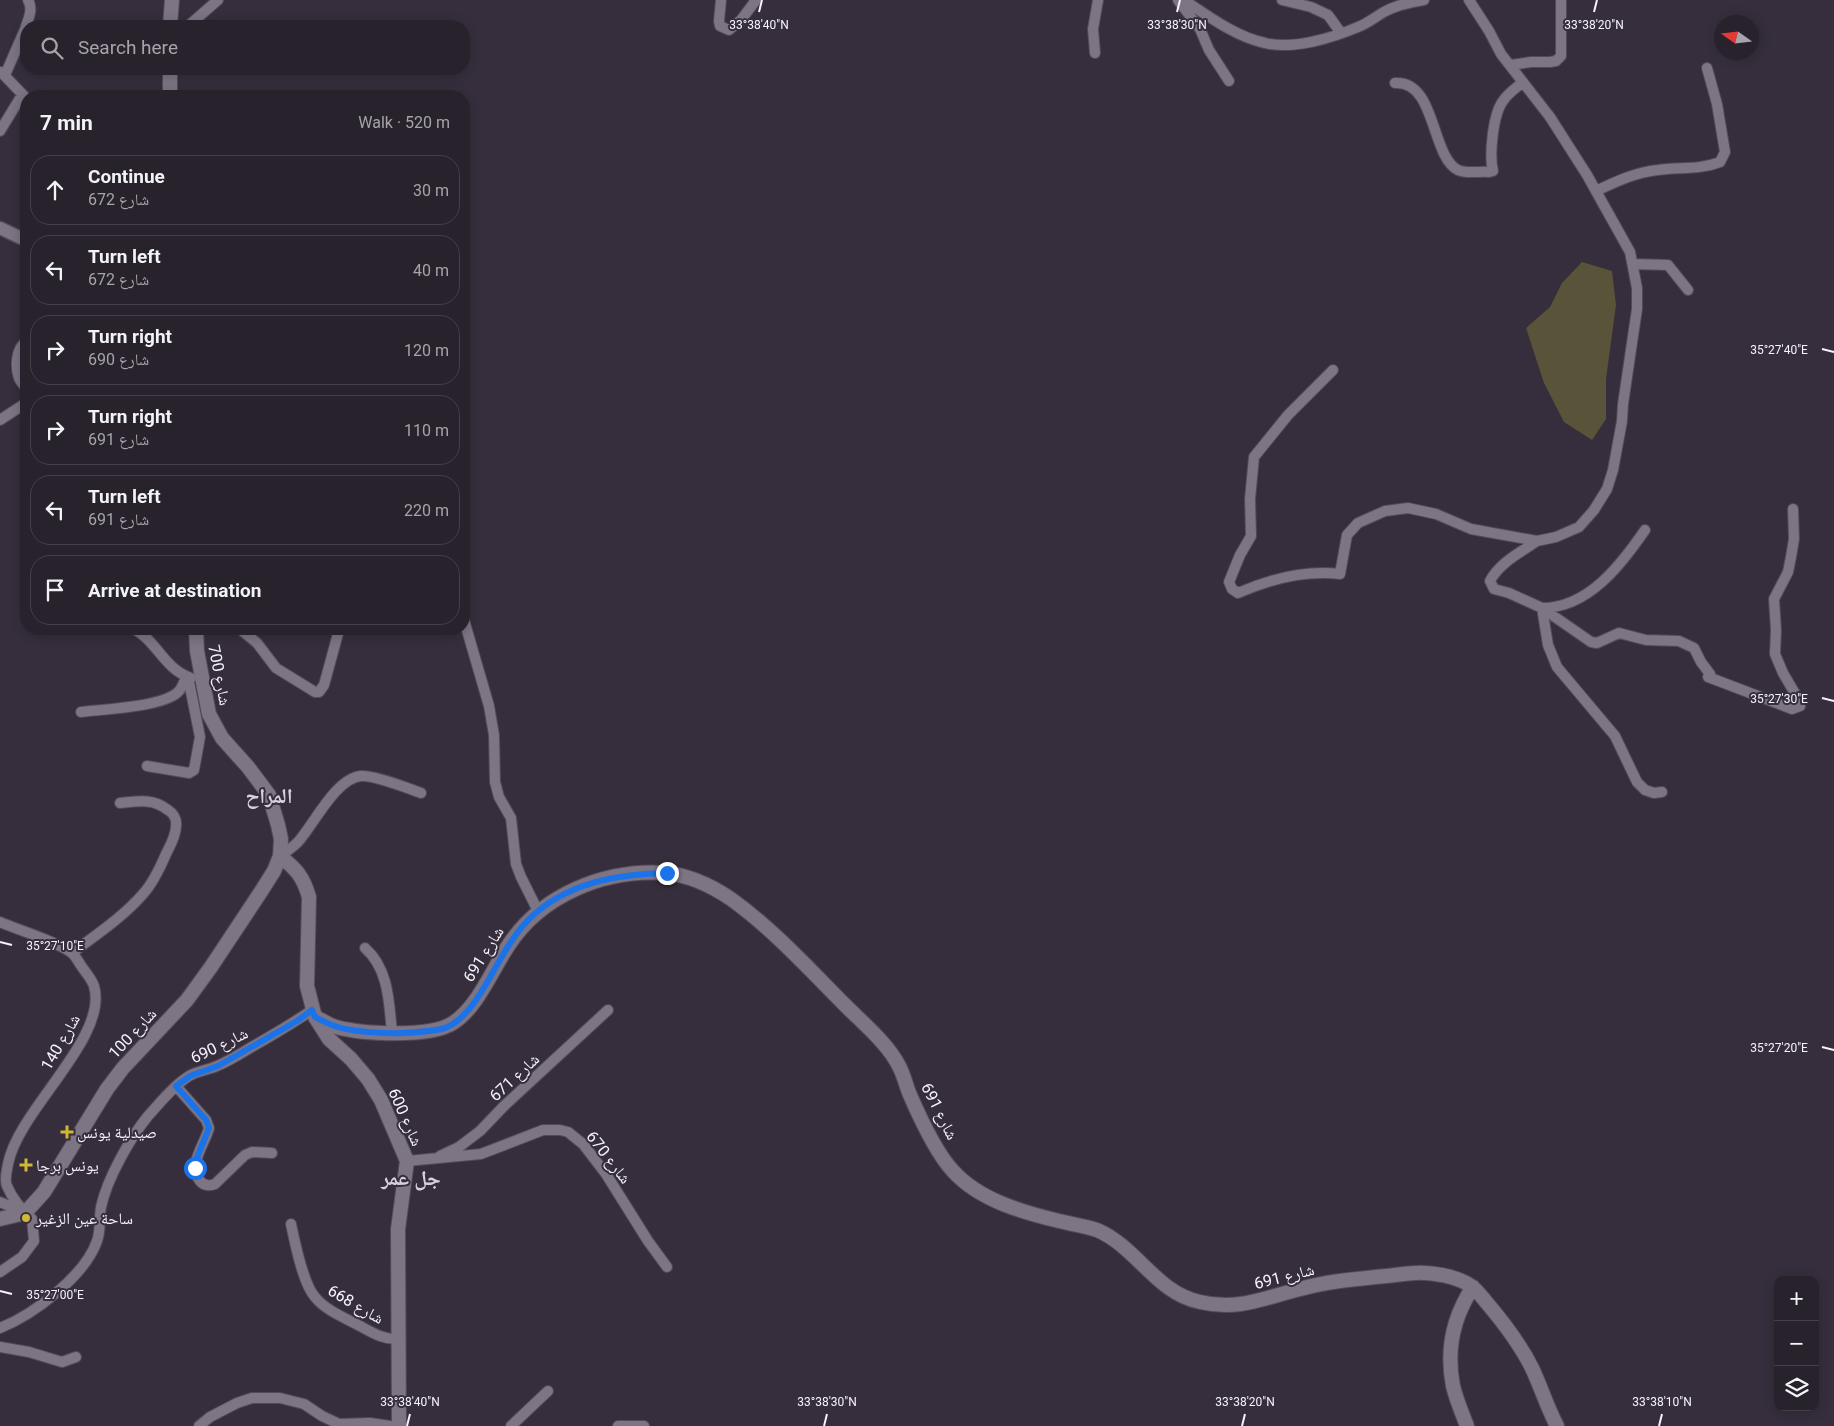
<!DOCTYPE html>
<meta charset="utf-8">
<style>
:root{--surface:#28222d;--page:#302a35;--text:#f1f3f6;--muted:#a5a4aa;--line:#443f49}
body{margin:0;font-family:Roboto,"Noto Naskh Arabic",sans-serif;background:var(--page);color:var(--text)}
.controls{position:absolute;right:15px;bottom:15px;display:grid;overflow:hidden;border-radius:10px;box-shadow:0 2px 12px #0003}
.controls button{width:45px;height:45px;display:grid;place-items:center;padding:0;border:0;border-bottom:1px solid var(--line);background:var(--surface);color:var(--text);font:25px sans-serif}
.compass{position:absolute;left:1714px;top:15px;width:45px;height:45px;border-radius:50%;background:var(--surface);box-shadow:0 2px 12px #0003;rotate:284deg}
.stop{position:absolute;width:15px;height:15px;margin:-11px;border:4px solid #1a73e8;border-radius:50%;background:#fff}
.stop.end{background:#1a73e8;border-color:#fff;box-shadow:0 1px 5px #0008}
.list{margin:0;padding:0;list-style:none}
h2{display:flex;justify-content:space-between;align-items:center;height:65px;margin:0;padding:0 20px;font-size:21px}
h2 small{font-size:16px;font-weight:400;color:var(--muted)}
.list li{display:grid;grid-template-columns:32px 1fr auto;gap:15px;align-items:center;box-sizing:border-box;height:70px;margin:0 10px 10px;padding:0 10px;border:1px solid var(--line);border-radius:20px}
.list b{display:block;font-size:19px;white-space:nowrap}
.list p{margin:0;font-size:16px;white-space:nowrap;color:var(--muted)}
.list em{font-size:16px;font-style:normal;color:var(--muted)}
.icon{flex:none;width:28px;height:28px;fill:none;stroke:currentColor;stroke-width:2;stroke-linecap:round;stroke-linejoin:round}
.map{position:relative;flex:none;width:1834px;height:1426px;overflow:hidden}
.search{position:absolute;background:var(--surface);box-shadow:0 2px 12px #0003;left:20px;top:20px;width:450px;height:55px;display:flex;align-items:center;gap:12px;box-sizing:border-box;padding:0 18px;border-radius:20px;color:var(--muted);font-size:19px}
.panel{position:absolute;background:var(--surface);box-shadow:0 2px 12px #0003;left:20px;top:90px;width:450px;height:545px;border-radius:20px}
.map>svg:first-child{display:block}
</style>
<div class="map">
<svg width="1834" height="1426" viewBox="0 0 1834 1426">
<rect width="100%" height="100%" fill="#362e3c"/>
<path fill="#585339" d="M 1582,262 L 1612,271 L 1616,305 L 1606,379 L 1606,419 L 1592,440 L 1564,422 L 1544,383 L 1526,328 L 1550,307 L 1562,283 Z"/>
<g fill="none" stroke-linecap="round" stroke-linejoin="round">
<g stroke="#524b57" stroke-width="12">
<path id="minor" d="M 721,0 L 719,21 L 720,26 L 729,30 L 741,20 L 756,0
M 1178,0 L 1200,29 L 1209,50 L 1229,81
M 1184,0 C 1208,16 1236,37 1265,43 C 1293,50 1332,38 1358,27 C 1367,24 1375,17 1384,12 C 1396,5 1411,2 1424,0
M 1282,0 L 1311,7 L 1328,15 L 1341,33
M 26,26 C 29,18 33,8 28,0
M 188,26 L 218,0
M 1095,53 L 1093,29 L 1098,0
M 1511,65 L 1531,62 L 1550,62 L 1556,61 L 1561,56 L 1561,0
M 1,72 L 26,98
M 5,75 L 26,27
M 1395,83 C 1436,80 1431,157 1458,170 C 1466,174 1480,171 1489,172 L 1493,171 C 1489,155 1493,114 1503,101 C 1507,94 1516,88 1523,82
M 0,131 L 22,95
M 1596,191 C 1615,182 1636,172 1658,170 C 1679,167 1700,170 1720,162 L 1725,152 L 1717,104 L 1707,68
M 1633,264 L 1668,265 L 1688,290
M 26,342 C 16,348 15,367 19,378 C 20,381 24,385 26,388
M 1333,370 L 1288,415 L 1254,457 L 1250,499 L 1251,536 L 1240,555 L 1229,582 L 1232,589 L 1238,593 C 1270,579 1305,570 1340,574 L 1347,535 L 1358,523 L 1385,511 L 1408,508 L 1436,514 L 1471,529 L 1537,541 L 1556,537 L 1579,527 L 1594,510 L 1607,489 L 1613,470 L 1622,421 L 1623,404 L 1637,309 L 1637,288 L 1630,252 L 1587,175 L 1550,117 L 1501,54 L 1489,31 L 1469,0
M 0,420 L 26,403
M 1645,530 C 1621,565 1588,608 1542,608 L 1548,645 L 1557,667 L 1615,736 L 1637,782 L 1645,790 L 1654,793 L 1662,792
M 1537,541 C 1521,552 1499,563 1490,581 L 1494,589 L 1509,593 L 1542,608 L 1591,642 L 1597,643 L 1619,633 L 1646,640 L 1679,641 L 1694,648 L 1701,662 L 1710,674 L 1708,677 L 1792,709 L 1800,706 L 1800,702 L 1783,673 L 1775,654 L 1776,630 L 1774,599 L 1788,572 L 1791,557 L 1794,539 L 1793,509
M 464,620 L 489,706 L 494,735 L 495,782 L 499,797 L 511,818 L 516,864 L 521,877 L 538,911
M 134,629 C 157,641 164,669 191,678
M 240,629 L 257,643 L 276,668 L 315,692 L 319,692 L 324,685 L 339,630
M 81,712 C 104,709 160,707 177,693 C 182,689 184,683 186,676
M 147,766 L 189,773 L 194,770 L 200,737 L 188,677
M 280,856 C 286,852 293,847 298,842 C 314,824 336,778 361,776 C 375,775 407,788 421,793
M 0,922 C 18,930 61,943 73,954 C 77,958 79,963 82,967 C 86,973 91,978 94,986 C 109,1038 18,1110 8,1164 C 7,1170 4,1180 7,1186 C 12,1198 23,1211 32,1219 L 34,1241 L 22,1257 L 0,1272
M 365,948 C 389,969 389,1003 392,1033
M 72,953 C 96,935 123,917 143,894 C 153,883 160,868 166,854 C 170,846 176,836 176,826 C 177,819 173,813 168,810 C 153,798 138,801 120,803
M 176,1086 L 206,1120 L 209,1128 C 205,1144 187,1165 200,1181 C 204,1186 210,1186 215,1184 L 245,1155 L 252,1152 L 272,1153
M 440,1156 L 459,1147 L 480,1131 L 504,1106 L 608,1010
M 407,1161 L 481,1154 L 543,1130 L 560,1130 L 568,1132 L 583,1144 L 606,1174 L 648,1241 L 667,1267
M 0,1202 L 24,1212
M 291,1224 C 295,1243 303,1284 315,1297 C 325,1310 345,1318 360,1326 C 373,1333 384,1340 399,1339
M 0,1328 C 33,1315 85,1276 97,1241 C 101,1230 99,1219 101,1207 C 107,1179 130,1138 148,1116 C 160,1103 173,1086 189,1076 C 197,1071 208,1070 217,1066 C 229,1061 240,1054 250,1048 C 271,1036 292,1024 312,1010
M 0,1347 L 29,1352 L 62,1362 L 76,1357
M 199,1426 L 210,1417 L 237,1403 L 252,1398 L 280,1398 L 304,1404 L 322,1416 L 339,1424 L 370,1423 L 390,1426
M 511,1426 L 548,1391
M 618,1426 L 644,1426"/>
</g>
<g stroke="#524b57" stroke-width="15">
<path id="tertiary" d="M 0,228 L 21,238 L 26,239"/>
</g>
<g stroke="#524b57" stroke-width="16">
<path id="secondary" d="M 170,26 L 172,0
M 170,69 L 170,96
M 280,856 C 296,869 303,876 309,897 L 307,986 L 315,1017 L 329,1039 L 351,1059 L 368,1079 L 381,1100 L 407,1161 L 398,1229 L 399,1426
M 315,1017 C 322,1020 329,1025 336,1027 C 362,1034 430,1038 453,1023 C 477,1008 492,970 508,946 C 541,895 604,869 665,873 C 688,875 712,886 731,899 C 773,929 810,970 847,1007 C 864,1024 888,1044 899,1066 C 904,1075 906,1086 910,1095 C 920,1118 936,1153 953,1171 C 979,1200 1022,1212 1059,1221 C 1071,1224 1085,1226 1097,1230 C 1137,1247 1156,1293 1200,1302 C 1238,1311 1264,1298 1300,1289 C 1328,1281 1357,1279 1386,1276 C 1399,1275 1413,1272 1425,1273 C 1440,1274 1458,1277 1471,1286 C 1477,1290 1482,1297 1487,1303 C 1504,1323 1520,1344 1532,1368 C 1541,1387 1547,1407 1557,1426
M 0,1219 L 25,1213 L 44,1192 L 107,1089 L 123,1068 L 187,1000 L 211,967 L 262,890 L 274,871 L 280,856 L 281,839 L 278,825 L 269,795 L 248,767 L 222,738 L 209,714 L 197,651 L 196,629
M 1467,1426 C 1462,1413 1456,1399 1453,1386 C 1446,1350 1453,1317 1473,1287"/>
</g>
<use href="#minor" stroke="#7d7484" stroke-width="10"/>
<use href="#tertiary" stroke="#7d7484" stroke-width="12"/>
<use href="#secondary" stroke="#7d7484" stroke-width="14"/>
</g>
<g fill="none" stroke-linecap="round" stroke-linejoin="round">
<path stroke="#1a73e8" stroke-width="6" d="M 195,1168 L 196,1160 L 209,1128 L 206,1120 L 176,1086 L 190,1076 L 218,1066 L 297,1021 L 312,1010 L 315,1017 C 321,1020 328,1024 335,1026 C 352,1032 386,1034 403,1033 C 417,1032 431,1032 445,1028 C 474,1017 492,970 509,945 C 517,932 527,920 538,911 C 575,881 621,874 667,873"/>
</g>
<path fill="none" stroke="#f7f2fb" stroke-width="2" d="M 759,12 L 762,0M 1177,12 L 1180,0M 1594,12 L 1597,0M 1822,349 L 1834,352M 1822,698 L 1834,701M 0,942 L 12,945M 1822,1047 L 1834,1050M 0,1291 L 12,1294M 407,1426 L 410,1414M 824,1426 L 827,1414M 1242,1426 L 1245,1414M 1659,1426 L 1662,1414"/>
<g fill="#d1b736" stroke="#362e3c" stroke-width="2">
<path d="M64.5 1124.5h5v5h5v5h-5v5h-5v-5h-5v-5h5z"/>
<path d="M23.5 1157.5h5v5h5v5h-5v5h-5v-5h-5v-5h5z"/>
<circle cx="26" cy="1218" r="5"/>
</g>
<g text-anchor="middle" stroke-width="4" stroke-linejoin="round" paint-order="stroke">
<g font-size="16" fill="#f7f2fb" stroke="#362e3c">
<text transform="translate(220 675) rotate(79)" y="6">شارع 700</text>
<text transform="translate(483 954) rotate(-58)" y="6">شارع 691</text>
<text transform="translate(132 1033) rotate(-47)" y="6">شارع 100</text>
<text transform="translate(60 1042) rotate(-60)" y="6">شارع 140</text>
<text transform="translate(219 1045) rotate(-26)" y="6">شارع 690</text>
<text transform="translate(514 1077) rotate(-43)" y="6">شارع 671</text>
<text transform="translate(940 1111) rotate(63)" y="6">شارع 691</text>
<text transform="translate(406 1117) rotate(66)" y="6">شارع 600</text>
<text transform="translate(609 1157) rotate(52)" y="6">شارع 670</text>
<text transform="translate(1284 1276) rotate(-14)" y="6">شارع 691</text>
<text transform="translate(356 1304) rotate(30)" y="6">شارع 668</text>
</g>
<g font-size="16" fill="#f7f2fb" stroke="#362e3c" text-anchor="start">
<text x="77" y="1138">صيدلية يونس</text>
<text x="36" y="1171">يونس برجا</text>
<text x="36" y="1224">ساحة عين الزغير</text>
</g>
<g font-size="21" font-weight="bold" fill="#d9cfe0" stroke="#362e3c">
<text x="269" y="803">المراح</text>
<text x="411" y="1185">جل عمر</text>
</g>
</g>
<g font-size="12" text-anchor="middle" fill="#f7f2fb" stroke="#362e3c" stroke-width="4" stroke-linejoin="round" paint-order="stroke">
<text x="759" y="29">33°38'40"N</text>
<text x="1177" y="29">33°38'30"N</text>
<text x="1594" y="29">33°38'20"N</text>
<text x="1779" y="354">35°27'40"E</text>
<text x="1779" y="703">35°27'30"E</text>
<text x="55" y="950">35°27'10"E</text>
<text x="1779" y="1052">35°27'20"E</text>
<text x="55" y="1299">35°27'00"E</text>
<text x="410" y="1406">33°38'40"N</text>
<text x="827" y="1406">33°38'30"N</text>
<text x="1245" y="1406">33°38'20"N</text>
<text x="1662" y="1406">33°38'10"N</text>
</g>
</svg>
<div class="controls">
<button>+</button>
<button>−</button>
<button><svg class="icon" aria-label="layers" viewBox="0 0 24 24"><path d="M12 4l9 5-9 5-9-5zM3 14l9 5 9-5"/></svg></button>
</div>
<svg class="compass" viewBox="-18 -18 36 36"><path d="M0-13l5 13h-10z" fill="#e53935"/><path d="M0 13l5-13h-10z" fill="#a5a4aa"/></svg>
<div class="stop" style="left:195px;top:1168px"></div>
<div class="stop end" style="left:667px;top:873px"></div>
<div class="search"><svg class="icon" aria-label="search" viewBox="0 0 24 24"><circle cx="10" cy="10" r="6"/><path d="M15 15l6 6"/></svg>Search here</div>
<section class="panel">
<h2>7 min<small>Walk · 520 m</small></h2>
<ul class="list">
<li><svg class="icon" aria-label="ahead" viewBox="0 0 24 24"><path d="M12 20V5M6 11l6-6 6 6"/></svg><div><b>Continue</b><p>شارع 672</p></div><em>30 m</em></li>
<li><svg class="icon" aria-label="left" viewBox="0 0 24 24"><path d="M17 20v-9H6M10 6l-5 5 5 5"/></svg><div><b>Turn left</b><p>شارع 672</p></div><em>40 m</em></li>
<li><svg class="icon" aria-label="right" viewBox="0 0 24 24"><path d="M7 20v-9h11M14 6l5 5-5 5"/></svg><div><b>Turn right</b><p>شارع 690</p></div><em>120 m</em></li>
<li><svg class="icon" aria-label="right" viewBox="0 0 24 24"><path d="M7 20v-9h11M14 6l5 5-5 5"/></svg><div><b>Turn right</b><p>شارع 691</p></div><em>110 m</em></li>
<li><svg class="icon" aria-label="left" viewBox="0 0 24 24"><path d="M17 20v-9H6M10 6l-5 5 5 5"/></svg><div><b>Turn left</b><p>شارع 691</p></div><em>220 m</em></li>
<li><svg class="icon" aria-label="arrive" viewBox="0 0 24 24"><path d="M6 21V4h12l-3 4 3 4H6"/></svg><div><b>Arrive at destination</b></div></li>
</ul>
</section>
</div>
